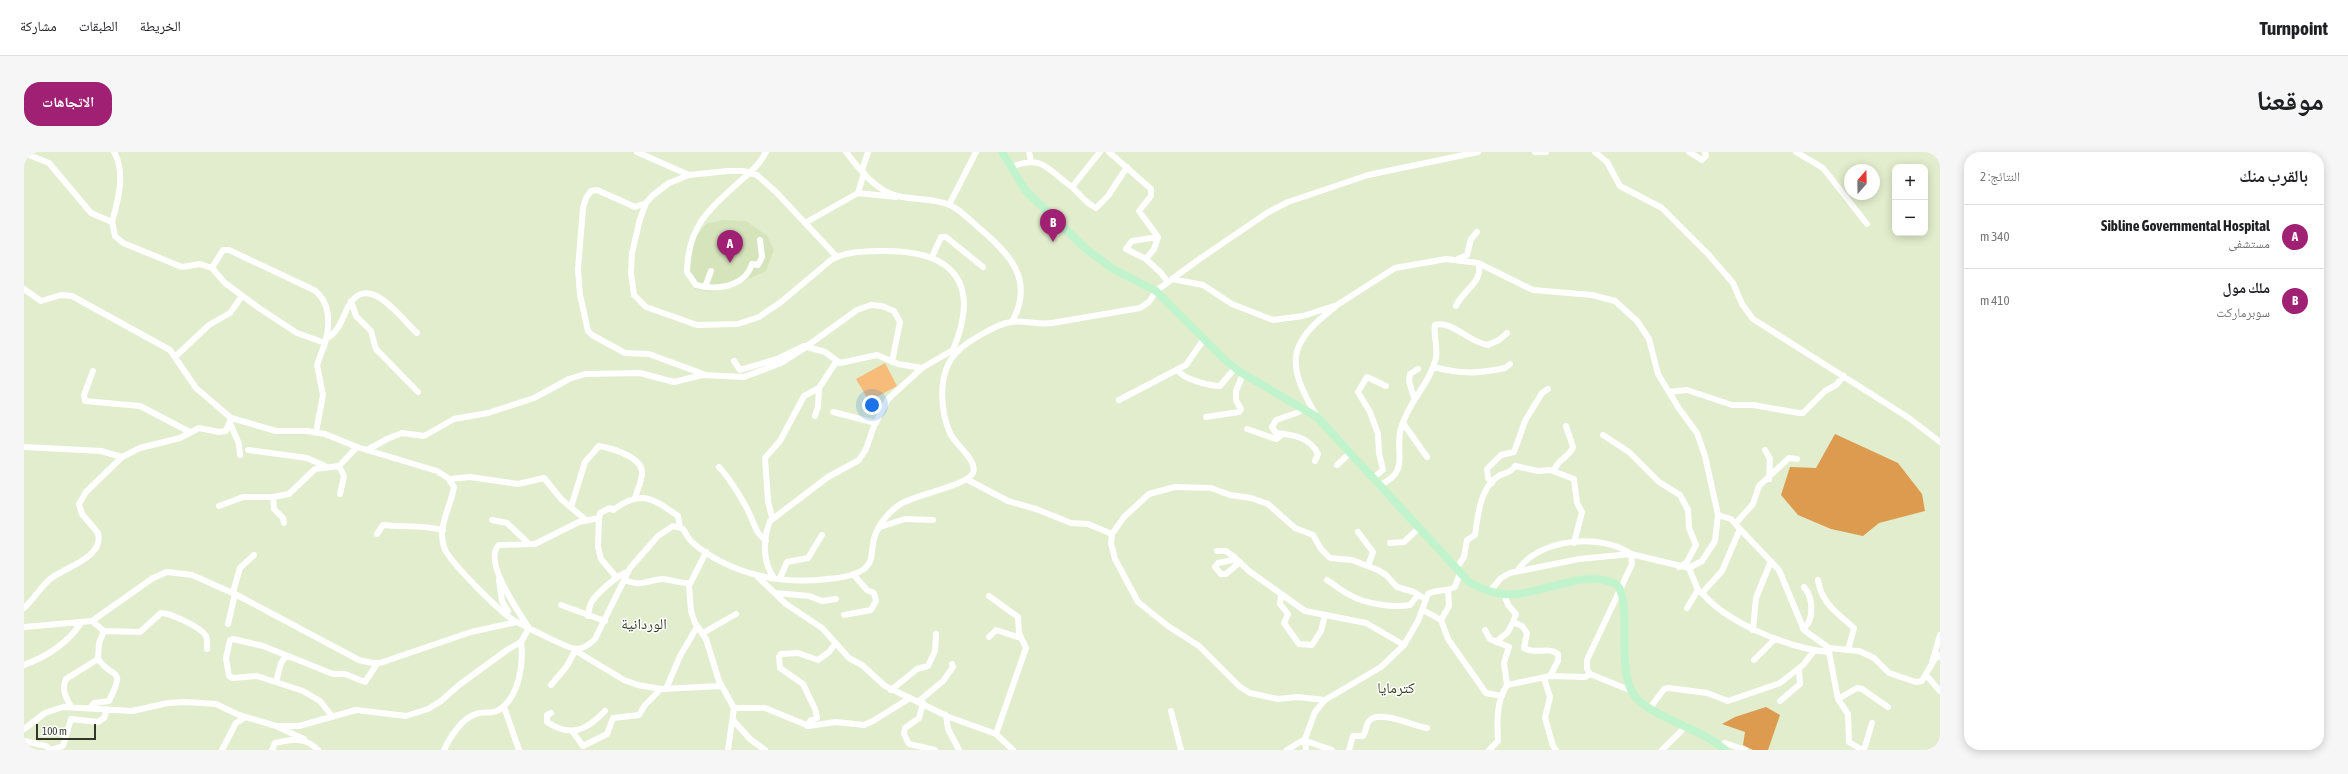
<!DOCTYPE html>
<html lang="ar">
<meta charset="utf-8">
<style>
:root{--surface:#fff;--page:#f6f6f6;--text:#202124;--muted:#757577;--line:#e0e0e0;--accent:#a02174}
body{margin:0;font-family:"Asap Condensed","Noto Naskh Arabic",sans-serif;background:var(--page);color:var(--text);direction:rtl}
.controls{position:absolute;right:12px;top:12px;display:grid;overflow:hidden;border-radius:8px;box-shadow:0 2px 10px #0003}
.controls button{width:36px;height:36px;display:grid;place-items:center;padding:0;border:0;border-bottom:1px solid var(--line);background:var(--surface);color:var(--text);font:20px sans-serif}
.compass{position:absolute;left:1820px;top:12px;width:36px;height:36px;border-radius:50%;background:var(--surface);box-shadow:0 2px 10px #0003;rotate:20deg}
.scale{position:absolute;left:12px;bottom:10px;width:60px;box-sizing:border-box;padding-left:4px;border:2px solid #313629;border-top:0;font-size:11px;line-height:14px;white-space:nowrap;color:#313629;-webkit-text-stroke:3px #fff;paint-order:stroke}
.you{position:absolute;left:848px;top:253px;width:14px;height:14px;margin:-10px;border:3px solid #fff;border-radius:50%;background:#1a73e8;box-shadow:0 0 0 6px #1a73e833}
.badge{display:grid;place-items:center;width:26px;height:26px;border-radius:50%;background:var(--accent);color:#fff;font-size:13px;font-weight:700}
.pin{position:absolute;translate:-50% -33px;filter:drop-shadow(0 1px 2px #0008)}
.pin::after{content:'';position:absolute;top:21px;width:14px;height:12px;background:inherit;clip-path:polygon(0 0,100% 0,50% 100%)}
.list{margin:0;padding:0;list-style:none}
h2{display:flex;justify-content:space-between;align-items:center;height:52px;margin:0;padding:0 16px;font-size:17px}
h2 small{font-size:13px;font-weight:400;color:var(--muted)}
.list li{display:grid;grid-template-columns:26px 1fr auto;gap:12px;align-items:center;box-sizing:border-box;height:64px;padding:0 16px;border-top:1px solid var(--line)}
.list b{display:block;font-size:15px;white-space:nowrap}
.list p{margin:0;font-size:13px;white-space:nowrap;color:var(--muted)}
.list em{font-size:13px;font-style:normal;color:var(--muted)}
.map{position:relative;flex:none;width:1916px;height:598px;overflow:hidden;direction:ltr;border-radius:16px}
header{display:flex;align-items:center;gap:24px;box-sizing:border-box;height:56px;padding:0 20px;background:var(--surface);border-bottom:1px solid var(--line)}
header strong{font-size:19px}
nav{display:flex;gap:22px;margin-inline-start:auto;font-size:14px}
.intro{display:flex;align-items:center;justify-content:space-between;box-sizing:border-box;height:96px;padding:0 24px}
h1{margin:0;font-size:28px}
.button{padding:10px 18px;border-radius:16px;background:var(--accent);color:#fff;font-size:14px;font-weight:700}
main{display:flex;gap:24px;padding:0 24px}
aside{flex:1;background:var(--surface);border-radius:16px;box-shadow:0 2px 10px #0003}
.map>svg:first-child{display:block}
</style>
<header>
<strong>Turnpoint</strong>
<nav><a>الخريطة</a><a>الطبقات</a><a>مشاركة</a></nav>
</header>
<div class="intro"><h1>موقعنا</h1><a class="button">الاتجاهات</a></div>
<main>
<aside>
<h2>بالقرب منك<small>النتائج: 2</small></h2>
<ul class="list">
<li><span class="badge">A</span><div><b>Sibline Governmental Hospital</b><p>مستشفى</p></div><em>340 m</em></li>
<li><span class="badge">B</span><div><b>ملك مول</b><p>سوبرماركت</p></div><em>410 m</em></li>
</ul>
</aside>
<div class="map">
<svg width="1916" height="598" viewBox="0 0 1916 598">
<rect width="100%" height="100%" fill="#e1edcc"/>
<path fill="#d5e4bb" d="M 699,68 L 722,69 L 743,84 L 750,98 L 742,119 L 702,137 L 686,140 L 671,137 L 665,118 L 670,87 L 682,72 Z"/>
<path fill="#f7bc7a" d="M 861,211 L 873,234 L 845,249 L 832,227 Z"/>
<path fill="#dc9b4f" d="M 1811,282 L 1874,311 L 1898,342 L 1901,359 L 1855,371 L 1839,384 L 1807,377 L 1774,363 L 1757,343 L 1766,315 L 1792,316 Z
M 1742,555 L 1756,563 L 1744,598 L 1729,598 L 1719,593 L 1721,580 L 1698,572 L 1711,565 Z"/>
<g fill="none" stroke-linecap="round" stroke-linejoin="round">
<path stroke="#fff" stroke-width="6" d="M 613,0 L 665,23
M 822,0 C 833,14 845,30 861,39 C 880,50 905,44 926,53 C 936,58 945,67 954,75 C 986,102 1011,128 988,170
M 1005,0 L 1007,9
M 1085,0 L 1127,37 L 1127,44 L 1115,59 L 1134,85 L 1130,97 L 1122,107
M 1511,0 L 1522,0
M 1571,0 L 1583,10 L 1596,34 L 1638,56 L 1684,102 L 1709,131 L 1718,152 L 1729,167 L 1885,266 L 1916,290
M 1665,0 L 1678,8 L 1682,4 L 1681,0
M 1772,0 L 1799,16 L 1843,72
M 0,1 L 25,11 L 67,61 L 88,70 L 91,84 L 99,91 L 158,115 L 176,112 L 188,116 L 201,131 L 235,156 L 273,181 L 301,191 L 293,213 L 299,243 L 292,280
M 987,15 C 1020,2 1023,18 1048,35 L 1076,0
M 838,18 L 844,0
M 1048,35 L 1064,51 L 1072,56 L 1084,44 L 1103,15
M 834,41 L 872,45
M 622,51 L 611,55 L 573,38 L 567,39 L 562,46 L 559,56 L 554,117 L 556,143 L 564,179 L 568,183 L 601,201 L 625,202 L 682,223
M 925,53 L 952,0
M 88,70 C 94,48 102,21 90,0
M 781,71 L 834,41 L 840,21
M 1134,85 L 1108,89 L 1102,97 L 1122,107 L 1137,121 L 1144,130
M 908,105 L 917,85 L 922,85 L 959,115
M 1434,107 L 1443,103 L 1447,87 L 1453,80
M 188,116 L 199,98 L 205,98 L 290,138 C 307,149 306,175 301,191
M 687,119 L 681,135 L 672,133 L 663,120 C 664,76 682,60 714,31 C 725,21 735,14 742,0
M 1148,127 L 1179,133 L 1208,152 L 1249,168 L 1279,164 L 1313,153 L 1371,116 L 1422,107 L 1454,111 L 1509,138 L 1568,143 L 1591,149 L 1613,169 L 1625,187 L 1634,222 L 1654,255 L 1673,281 L 1681,304 L 1694,363 L 1691,389 L 1678,409 L 1665,416 L 1607,402 L 1555,407 L 1486,421 L 1477,426 L 1466,439
M 681,135 C 700,137 722,132 728,112 L 734,113 L 738,105 L 736,88
M 0,137 L 17,149 L 37,143 L 48,144 L 146,198 L 172,236 L 207,266 L 252,279 L 283,279 L 301,282 L 333,295 L 413,319 L 424,326 L 430,335 C 427,354 413,375 420,395 C 424,409 472,455 486,466 C 494,471 545,497 552,497 C 560,497 566,492 571,487 L 606,416 L 634,384 L 649,374 L 659,377 C 662,381 664,387 669,391 C 706,422 756,433 804,427 C 815,426 831,424 840,417 C 849,410 847,402 849,392 C 851,377 862,362 875,353 C 892,342 943,334 949,321 C 954,308 931,293 926,281 C 916,258 913,220 933,200 C 942,190 973,172 987,170 C 1000,168 1014,173 1028,171 C 1057,166 1087,161 1116,156 L 1125,150 L 1132,139 L 1174,108 L 1243,61 L 1264,50 L 1344,23 L 1454,0
M 327,149 L 332,164 L 347,179 L 352,197 L 394,240
M 1432,154 C 1438,139 1461,129 1454,111
M 303,186 C 314,180 317,170 322,159 C 341,116 373,162 393,181
M 783,194 L 833,158 L 847,153 L 858,154 L 870,159 L 876,170 L 868,210
M 152,204 L 185,173 L 206,161 L 218,144
M 710,209 L 716,218 L 753,207 L 780,194 L 801,200 L 816,211 L 853,203 L 874,212 L 898,216
M 1409,215 C 1438,222 1452,222 1481,216 L 1486,212
M 1154,218 C 1158,227 1186,234 1196,234 L 1211,216
M 69,219 L 60,243 L 61,249 L 116,254 L 166,280
M 1645,240 L 1663,238 L 1708,253 L 1729,253 L 1775,261 L 1779,261 L 1801,239 L 1812,233 L 1820,224
M 1390,246 L 1385,229 L 1386,222 L 1394,217
M 1095,248 L 1162,213 L 1180,187
M 1278,255 L 1275,260 L 1252,268 L 1248,275 L 1252,281 C 1269,283 1285,284 1294,302 L 1291,309
M 809,260 L 852,271
M 791,264 L 794,255 L 795,236
M 1182,265 L 1215,260 L 1217,257 L 1212,248 L 1212,239 L 1219,222
M 1293,265 C 1263,213 1261,193 1311,155
M 206,271 L 215,292 L 216,303
M 1379,271 L 1403,305
M 1223,277 L 1252,287 L 1259,282
M 1579,283 L 1605,300 L 1635,330 L 1656,343 L 1664,358 L 1665,376 L 1672,393 L 1663,410 L 1655,415
M 0,295 L 77,299 L 98,305
M 224,298 L 283,306 L 301,314
M 343,298 L 363,287 L 378,281 L 400,284 L 430,267 L 464,261 L 510,246 L 545,227 L 561,222 L 616,221 L 650,230 L 678,223 L 720,225 L 757,211 L 784,194
M 1741,298 L 1746,307 L 1745,327
M 1313,313 L 1326,301
M 315,314 L 320,324 L 316,342
M 695,315 C 704,324 721,351 726,363 C 731,374 732,381 742,389
M 1530,319 C 1533,307 1545,306 1549,295 L 1542,274
M 1349,326 L 1359,318 L 1355,301 L 1354,282 L 1346,260 L 1334,240 L 1343,225 L 1362,234
M 426,327 L 446,325 L 494,332 L 520,326 L 538,348 L 562,368
M 944,328 L 984,349 L 1012,357 L 1047,371 L 1064,372 L 1088,382 L 1100,365 L 1125,342 L 1151,335 L 1187,336 L 1206,343 L 1227,346 L 1244,352 L 1271,376 L 1289,383 L 1297,397 L 1306,406 L 1328,408 L 1354,418 L 1362,423 L 1373,435 L 1390,440 L 1401,447
M 1468,331 L 1464,326 L 1463,317 L 1477,303 L 1490,300 L 1501,269 L 1518,241 L 1524,237
M 1356,333 C 1387,318 1370,303 1377,276 C 1385,248 1406,232 1412,206 C 1414,195 1409,182 1411,173 C 1428,168 1444,190 1464,193 L 1475,188 L 1483,181
M 249,345 L 250,357 L 259,366 L 260,371
M 195,354 L 219,345 L 249,345 L 265,342 L 291,317 L 315,314 L 333,295
M 547,355 L 561,310 L 575,294 C 587,296 619,305 618,321 C 618,329 613,338 611,346
M 1694,363 L 1707,367 L 1716,377 L 1698,419 L 1678,441 C 1703,471 1767,497 1805,500 L 1814,547 L 1824,562 L 1825,590 L 1838,598
M 748,365 L 744,349 L 741,306 L 756,289 L 780,244 L 795,236 L 812,210
M 575,366 L 574,395 L 577,407 L 593,426
M 468,368 L 483,371 L 504,391
M 1712,371 L 1729,352 L 1735,334 L 1765,306 L 1773,307
M 856,375 L 881,367 L 909,368
M 1716,377 L 1755,418 L 1780,478 L 1805,496 L 1805,500
M 1334,380 L 1349,400 L 1344,414
M 353,382 L 359,373 C 379,375 399,373 419,378
M 1088,382 L 1087,391 L 1091,407 L 1114,450 L 1144,474 L 1175,494 L 1216,535 L 1226,541 L 1254,547 L 1273,545 L 1301,548
M 1366,391 L 1380,390 L 1395,376
M 1193,399 L 1202,399 L 1209,404 L 1225,419 L 1281,459 L 1342,471 L 1380,493
M 682,400 L 665,434 L 667,459 L 671,471 L 682,487 L 695,529 L 710,556 L 741,556 L 785,574 L 812,570 L 840,573 L 849,569 L 886,546
M 1209,408 L 1216,410 L 1202,422 L 1197,422 L 1191,415 L 1194,411 Z
M 1432,417 L 1440,405 L 1443,388 L 1451,383 C 1454,363 1456,337 1473,325 C 1481,320 1486,322 1491,314 L 1514,319 L 1526,318 L 1550,327 L 1553,351 L 1558,360 L 1550,391
M 1494,418 C 1515,386 1578,381 1607,402 L 1608,412 L 1563,508 L 1563,517 L 1566,522
M 734,425 L 762,452 L 798,476 L 825,506 L 838,513 L 861,534 L 925,565 L 972,582 L 989,598
M 750,426 C 738,409 739,387 746,369 L 804,325 L 835,308 L 842,297 L 850,274 L 864,247 L 898,216 L 929,198 C 957,131 930,99 861,99 C 843,99 822,99 807,108 L 757,150 L 735,165 L 714,172 L 673,173 L 622,155 L 610,143 L 607,121 L 608,101 L 616,67 L 622,51 L 628,44 L 645,31 L 665,23 L 703,19 L 719,19 L 733,23 L 752,40 L 813,105
M 756,426 L 763,410 L 784,406 L 798,383
M 475,428 L 478,449 L 484,459
M 600,428 C 620,435 620,429 637,427 C 643,426 655,432 665,431
M 1303,428 C 1311,433 1318,439 1326,443 C 1341,452 1370,456 1386,453 L 1394,443
M 1794,428 C 1797,451 1814,462 1830,476 L 1824,498
M 209,440 L 216,416 L 230,403
M 751,441 L 785,444 L 798,449 L 812,447
M 1480,442 L 1484,453 L 1492,462 L 1489,470 L 1498,474 L 1503,481 L 1500,496 C 1511,503 1524,494 1534,502 L 1534,509 L 1526,524
M 1257,443 L 1256,452 L 1264,462 L 1260,471 L 1275,492 L 1288,493 L 1297,479 L 1301,463
M 965,444 L 994,465 L 995,481 L 1002,496 L 972,582
M 537,453 L 581,469
M 0,456 C 9,448 16,436 25,428 C 38,416 81,406 74,381 L 58,362 L 55,352 L 62,340 L 98,305 L 116,296 L 156,286 L 175,276 L 195,280 L 202,279 L 207,266
M 1663,456 L 1674,438 L 1665,416
M 1399,458 L 1417,468 L 1424,487 L 1462,541 L 1478,544
M 820,463 L 847,458 L 852,449 L 850,441 L 843,438 L 829,422
M 564,464 C 565,460 565,455 567,451 C 571,443 595,421 604,420
M 1417,468 L 1425,454 L 1424,439
M 68,469 L 80,479 L 116,480 L 137,461 C 146,461 177,475 182,484 C 184,488 183,493 183,497
M 204,472 L 211,442
M 0,475 L 68,469 L 129,426 L 143,420 L 168,423 L 211,442 L 335,508 L 348,511 L 356,511 L 447,480 L 493,470
M 1779,477 C 1791,468 1789,445 1780,435
M 1461,478 L 1466,487 L 1485,495 L 1480,511 L 1483,533
M 1729,478 L 1732,446 L 1747,409
M 679,481 L 712,462
M 965,485 L 972,478 L 997,486
M 1472,490 L 1484,480 L 1489,470
M 1805,496 L 1835,499 L 1850,506 L 1865,521 L 1892,530 L 1898,529 L 1910,508 L 1916,503
M 552,499 L 600,528 L 614,533 L 637,537 L 697,534
M 1730,508 L 1751,487
M 1908,510 L 1916,483
M 0,513 C 24,504 43,492 57,471
M 1902,523 L 1916,539
M 1520,526 L 1526,545 L 1521,566 L 1529,594 L 1532,598
M 252,530 L 257,511 L 262,504
M 527,533 L 543,514 L 552,497
M 642,537 L 656,504 L 673,475
M 867,538 L 893,517 L 904,514 L 911,499 L 912,482
M 1814,547 L 1833,536 L 1838,537 L 1864,555
M 895,549 L 919,529 L 929,515 L 928,512
M 1756,549 L 1776,532 L 1775,517
M 899,551 L 895,566 L 881,576 L 880,582 L 885,592 L 911,598
M 47,555 C 42,545 37,538 42,527 L 74,507
M 480,555 L 495,598
M 66,556 L 70,551 L 85,549 C 102,514 90,529 74,507 L 75,491 L 80,479
M 1626,556 L 1640,537 L 1645,536 L 1683,541 L 1704,549 L 1756,531 L 1779,513 L 1790,499
M 1147,559 L 1157,598
M 527,561 L 523,563 L 523,570 C 547,586 563,578 581,559
M 307,563 L 296,549 L 279,539 L 233,524 L 209,526 L 205,524 L 202,506 L 206,488 L 209,487 L 239,494 L 309,522 L 321,522 L 341,530 L 353,512
M 922,563 L 924,577 L 935,598
M 709,568 L 726,587 L 741,598
M 783,574 L 787,568 L 793,566 L 791,557 L 779,532 L 756,516 L 755,505 L 757,502 L 774,501 L 794,508 L 805,500 L 811,492
M 254,575 L 280,587
M 0,577 L 21,561 L 39,555 L 108,559 L 144,551 L 162,550 L 192,552 L 215,563 L 252,574 L 275,574 L 332,558 L 382,564 L 404,557 L 417,549 L 435,533 L 483,498 L 497,490 L 505,476 C 495,461 458,408 475,393 L 511,392 L 555,370 L 575,366 L 576,361 L 586,356 L 589,358 C 617,337 628,346 654,364 L 656,375
M 548,579 L 559,594 L 583,582 L 589,566 L 615,563 L 621,553 L 637,537
M 1281,587 L 1282,598
M 0,589 L 22,594 L 27,598
M 1282,589 L 1308,598
M 1697,593 L 1701,591 L 1721,598
M 26,598 L 39,594 L 47,567 L 74,570 L 80,566 L 83,557
M 198,598 L 212,571 L 222,565
M 248,598 L 251,591 C 267,587 282,585 294,598
M 420,598 C 426,585 438,566 452,562 C 459,559 466,562 473,559 C 495,547 500,512 497,490
M 704,598 L 710,556
M 1263,598 L 1281,587 L 1291,560 L 1301,548 L 1357,515 L 1380,493 L 1394,469 L 1404,442 C 1413,437 1422,440 1431,435 L 1436,421
M 1325,598 L 1329,584 L 1339,584 C 1342,580 1342,573 1345,569 C 1356,557 1389,574 1403,576
M 1465,598 L 1474,589 C 1473,570 1472,550 1483,533 L 1526,524 L 1561,525 L 1566,522 L 1608,539
M 1638,598 L 1662,574
M 1840,598 L 1848,571"/>
<path stroke="#c1f4cd" stroke-width="8" d="M 978,0 L 1002,39 L 1062,97 L 1089,117 L 1132,139 L 1200,207 L 1216,220 L 1293,265 L 1445,430 C 1456,436 1467,441 1479,442 C 1514,446 1562,414 1593,433 C 1609,451 1591,515 1610,543 C 1624,564 1679,577 1701,598"/>
</g>
<g text-anchor="middle" stroke-width="3" stroke-linejoin="round" paint-order="stroke">
<g font-size="15" fill="#374024" stroke="#fff">
<text x="620" y="477">الوردانية</text>
<text x="1372" y="541">كترمايا</text>
</g>
</g>
</svg>
<div class="controls">
<button>+</button>
<button>−</button>
</div>
<svg class="compass" viewBox="-18 -18 36 36"><path d="M0-13l5 13h-10z" fill="#e53935"/><path d="M0 13l5-13h-10z" fill="#757577"/></svg>
<div class="scale">100 m</div>
<div class="you"></div>
<div class="pin badge" style="left:706px;top:111px">A</div>
<div class="pin badge" style="left:1029px;top:90px">B</div>
</div>
</main>
